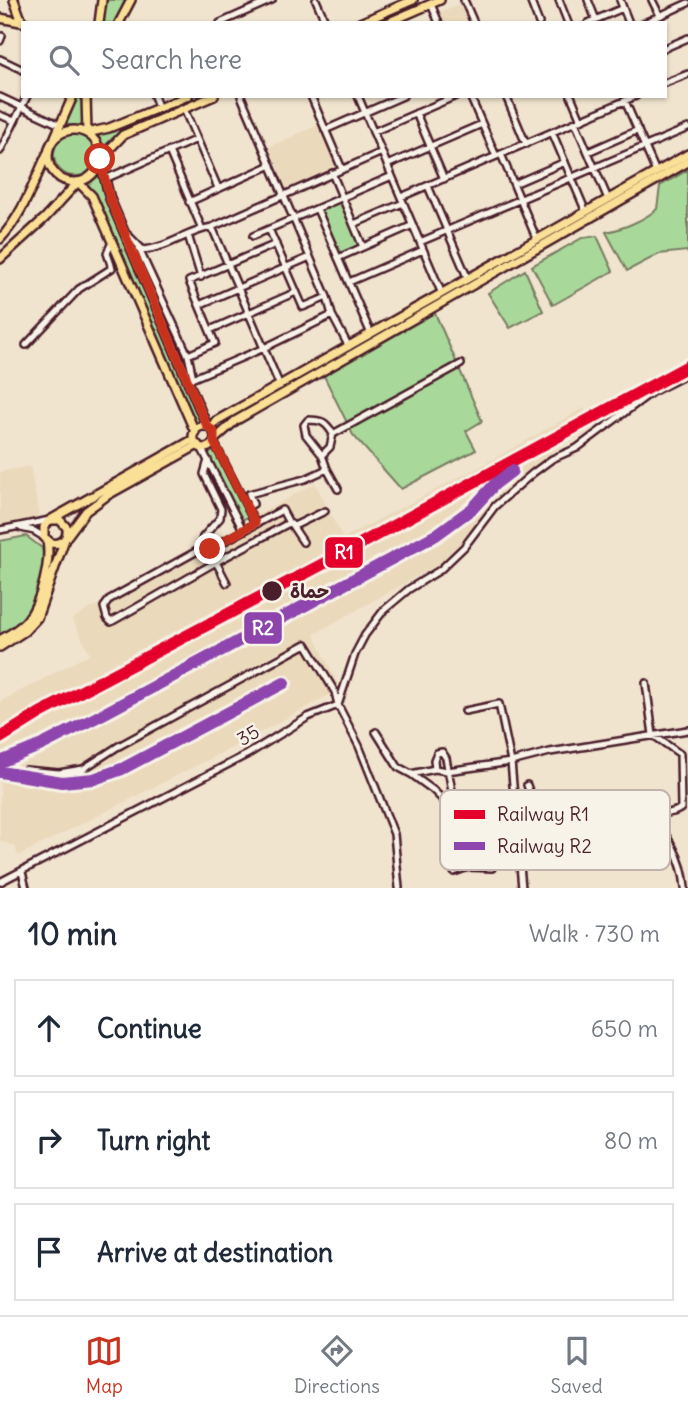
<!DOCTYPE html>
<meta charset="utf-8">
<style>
:root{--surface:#fff;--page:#f6f6f7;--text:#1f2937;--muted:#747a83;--line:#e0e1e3;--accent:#c8321e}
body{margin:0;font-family:Delius,"Playpen Sans Arabic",sans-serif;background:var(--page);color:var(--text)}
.stop{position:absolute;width:21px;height:21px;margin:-16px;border:5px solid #c8321e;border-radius:50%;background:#fff}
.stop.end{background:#c8321e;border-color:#fff;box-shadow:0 2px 7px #0008}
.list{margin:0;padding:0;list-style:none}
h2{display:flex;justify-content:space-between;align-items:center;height:91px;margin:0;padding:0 28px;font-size:30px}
h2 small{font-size:23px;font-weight:400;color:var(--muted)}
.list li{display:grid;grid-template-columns:46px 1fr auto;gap:21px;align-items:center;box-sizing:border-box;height:98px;margin:0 14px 14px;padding:0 14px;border:2px solid var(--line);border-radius:0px}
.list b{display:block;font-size:26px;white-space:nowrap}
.list em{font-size:23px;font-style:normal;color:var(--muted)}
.icon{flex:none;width:38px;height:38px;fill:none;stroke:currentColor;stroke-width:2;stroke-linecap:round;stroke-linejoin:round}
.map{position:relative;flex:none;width:688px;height:888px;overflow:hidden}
.search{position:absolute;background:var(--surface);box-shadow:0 2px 5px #0004;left:21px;right:21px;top:21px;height:77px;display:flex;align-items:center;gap:18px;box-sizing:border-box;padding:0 24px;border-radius:0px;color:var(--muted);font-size:26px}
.sheet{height:427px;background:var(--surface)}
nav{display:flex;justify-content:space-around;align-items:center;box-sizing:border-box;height:98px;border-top:2px solid var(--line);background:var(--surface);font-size:19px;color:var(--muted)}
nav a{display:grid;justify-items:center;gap:4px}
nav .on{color:var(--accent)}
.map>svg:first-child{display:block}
</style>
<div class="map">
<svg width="688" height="888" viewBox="0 0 688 888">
<rect width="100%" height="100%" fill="#f0e4ce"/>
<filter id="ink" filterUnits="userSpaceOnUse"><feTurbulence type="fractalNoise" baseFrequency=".0143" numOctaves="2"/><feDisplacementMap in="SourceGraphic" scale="14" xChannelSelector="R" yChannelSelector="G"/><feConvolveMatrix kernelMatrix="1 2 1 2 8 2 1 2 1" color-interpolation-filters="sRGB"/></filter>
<g filter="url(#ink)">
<path fill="#ebd9bc" d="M 463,3 L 470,23 L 444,23 L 440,12 Z
M 318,125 L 337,167 L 287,189 L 269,147 Z
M 584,408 L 595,429 L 562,445 L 493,501 L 466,538 L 441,563 L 314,634 L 340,689 L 241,743 L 18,856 L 15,846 L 0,841 L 0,702 L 90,654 L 72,619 L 315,483 L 343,538 L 485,464 Z
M 30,466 L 40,520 L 0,527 L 0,472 Z"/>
<path fill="#a8d99a" stroke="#797c62" stroke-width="2" d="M 107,0 L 125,0 L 117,23 L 102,23 Z
M 77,96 L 84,96 L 82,105 L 84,127 L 68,125 L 63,128 Z
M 195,96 L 205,96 L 119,133 L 103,147 L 98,134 L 119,128 Z
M54 155a21 21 0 1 1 42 0a21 21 0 1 1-42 0Z
M 688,170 L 688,254 L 687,251 L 659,254 L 627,271 L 606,232 C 623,229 644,220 657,209 L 660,186 Z
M 99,174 L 103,190 L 136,270 L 202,420 L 195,423 L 99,200 L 87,183 Z
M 342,198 L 363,247 L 338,258 L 317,209 Z
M 597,236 L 613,271 L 553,305 L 532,266 L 582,238 Z
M 525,270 L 543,311 L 510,328 L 488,293 Z
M 435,313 L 482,421 L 466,431 L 476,450 L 401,489 L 353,435 L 324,376 Z
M 215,447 L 248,517 L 242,520 L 207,451 Z
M 26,536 L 42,548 C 46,566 36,605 24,619 C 18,625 7,631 0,635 L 0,541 Z"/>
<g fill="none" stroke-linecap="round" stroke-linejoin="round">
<g stroke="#4a1f2b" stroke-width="10">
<path id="minor" d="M 316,0 L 326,23
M 464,0 L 474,23
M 530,0 L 539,23
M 559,0 L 568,23
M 588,0 L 596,20
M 620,0 L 629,23
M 652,0 L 660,16
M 431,4 L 439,23
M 220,23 L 272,0
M 588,23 L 623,8
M 644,23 L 688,3
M 0,41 L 2,36
M 665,48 L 688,38
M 0,59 L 23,70
M 665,83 L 688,74
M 154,96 L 159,109
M 241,96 L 327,297 L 332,315 L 349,347
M 311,96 L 342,169
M 358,96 L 442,294
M 470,96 L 496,156
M 506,96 L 526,144
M 571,96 L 581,120
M 0,97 L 60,125
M 625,101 L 656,172
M 184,109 L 218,188
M 416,113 L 444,179
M 0,115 L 14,121
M 575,122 L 608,199
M 325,130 L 403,96
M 373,132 L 456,96
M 552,132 L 586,212
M 0,151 L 27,96
M 169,151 L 202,229
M 588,152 L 638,130
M 501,154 L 537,240
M 387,165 L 482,124
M 332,173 L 363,247
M 105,179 L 197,139
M 514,184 L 565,162
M 428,186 L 468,279
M 401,197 L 636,96
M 189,202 L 271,165
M 317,209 L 371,334
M 354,224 L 403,203
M 212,227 L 280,386
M 269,229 L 303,307 L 327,297
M 128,235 L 143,250 C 168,248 188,231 212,227 L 382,152
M 188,235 L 201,277
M 253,236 L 392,176
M 420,242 L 688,128
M 139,249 L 188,355 L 193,378
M 338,258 L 413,225
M 349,282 L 423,250
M 199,305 L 310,257
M 210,330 L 296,292
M 26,345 L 79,289 L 112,268 L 107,253 L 112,242
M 188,355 L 215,343 L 189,281 L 276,244
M 189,380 L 264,348 L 332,315
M 214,442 L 255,523
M 201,447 L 243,530
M 322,455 L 330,447 L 333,434
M 208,460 L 204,474 L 221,509 L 220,518 L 203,537 L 199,550 L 110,599 L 104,607 L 107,618 L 111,622 L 216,562 L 227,583
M 338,489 L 327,469 L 322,455 L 306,435 L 304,425 L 308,420 C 322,420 326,422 333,434 L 461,364
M 247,507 L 253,504 L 249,494 L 305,479 L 327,469
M 282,510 L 289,523 L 216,562 L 210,549 Z
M 291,524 L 303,542
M 294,526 L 325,511
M 21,528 L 34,531 L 44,537
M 0,530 L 50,520
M 338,705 L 355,654 L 365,635 L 384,610 L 409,589 L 440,570 L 464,547 L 495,506 L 533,473 L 552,459 L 577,448 L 652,392 L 688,374
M 465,711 L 499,704 L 511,762 L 522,888
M 376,732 L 398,767 L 411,774 L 435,769 L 447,771 L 511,762 L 550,752 L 688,730
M 25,770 L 59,773 L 83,769 L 117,747 L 306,644 L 335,692 L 338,705
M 411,774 L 433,790 L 456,813 L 446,758 L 442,752 L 437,753 L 434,760 L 435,769
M 527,785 L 531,797 C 553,810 582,834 610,827 C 622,824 632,817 645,814 C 657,812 671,816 681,808 L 680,754 L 653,735 L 646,683
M 456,813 L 468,867 L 492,868
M 645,814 C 668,831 683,860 685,888
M 461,827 L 477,829
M 22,872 L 26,888
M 454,872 L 468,867
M 0,882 L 248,754 L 308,717 L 338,705 L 359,746 L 394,834 L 399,888"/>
</g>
<g stroke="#4a1f2b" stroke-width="12">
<path id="major" d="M 14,0 L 22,22
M 0,18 L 26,23
M 99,23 L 102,0
M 119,23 L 131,0
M 360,23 L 413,0
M 387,23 L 440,0
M 86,96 L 87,133 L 109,128 L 188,96
M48 156a26 26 0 1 1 52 0a26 26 0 1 1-52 0Z
M 55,137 L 73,96
M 0,239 C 22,216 34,182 47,154
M 0,259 L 45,218 L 78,182 L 92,196 L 195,432
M 207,426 L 110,199 L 100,159 L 123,135 L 214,96
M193 437a11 11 0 1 1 22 0a11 11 0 1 1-22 0Z
M 210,428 L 216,421 L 688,154
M 215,439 L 235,421 L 688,162
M 50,520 L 60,520 L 67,528 C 68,539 61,545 51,543 L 44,537 L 44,527 L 50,520 L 194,439
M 0,640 C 10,634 20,629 27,620 C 41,603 51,562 47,541
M 0,647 L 25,631 L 37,618 L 65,539 L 86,511 L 108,495 L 198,445"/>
</g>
<use href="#minor" stroke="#f7f3e8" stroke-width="5"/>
<use href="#major" stroke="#fadf96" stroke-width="7"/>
<g stroke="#f7f3e8" stroke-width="18">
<path id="rail-1" d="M 0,738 L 40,713 L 321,565 L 688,366"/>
</g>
<g stroke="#f7f3e8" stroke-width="18">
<path id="rail-2" d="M 0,762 L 42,745 L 103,714 L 436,535 L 473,508 L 495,484 L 512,471
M 0,772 L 62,782 L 94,779 L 122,769 L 284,683"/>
</g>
<use href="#rail-1" stroke="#e4002b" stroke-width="12"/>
<use href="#rail-2" stroke="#8e44ad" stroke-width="12"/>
</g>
</g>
<g fill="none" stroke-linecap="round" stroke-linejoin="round" filter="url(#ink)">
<path stroke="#c8321e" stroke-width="9" d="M 100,159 L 110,199 L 207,426 L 214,432 L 214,442 L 255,523 L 210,549"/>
</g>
<circle fill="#4a1f2b" stroke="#f7f3e8" stroke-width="2.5" cx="272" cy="591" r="11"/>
<g text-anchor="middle" stroke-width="5" stroke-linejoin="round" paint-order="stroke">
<g font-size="19" font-weight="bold" fill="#4a1f2b" stroke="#f7f3e8" text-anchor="start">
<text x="290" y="598">حماة</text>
</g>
<g font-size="19" fill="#4a1f2b" stroke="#f7f3e8">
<text transform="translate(248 735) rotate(-30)" y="7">35</text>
</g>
</g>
<rect x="440" y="790" width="230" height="80" rx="10" fill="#f7f3e8" stroke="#c3b3af" stroke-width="2"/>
<rect x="454" y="810" width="31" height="9" fill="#e4002b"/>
<rect x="454" y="842" width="31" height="8" fill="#8e44ad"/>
<g font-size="19" fill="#4a1f2b">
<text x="497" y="821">Railway R1</text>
<text x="497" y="853">Railway R2</text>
</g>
<g stroke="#f7f3e8" stroke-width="2.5">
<rect x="324" y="536" width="40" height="33" rx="7" fill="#e4002b"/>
<rect x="243" y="611" width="40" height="34" rx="7" fill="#8e44ad"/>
</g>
<g font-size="19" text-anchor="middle" font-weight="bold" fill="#fff">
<text x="344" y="559">R1</text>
<text x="263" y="635">R2</text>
</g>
</svg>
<div class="stop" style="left:100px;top:159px"></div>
<div class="stop end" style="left:210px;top:549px"></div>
<div class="search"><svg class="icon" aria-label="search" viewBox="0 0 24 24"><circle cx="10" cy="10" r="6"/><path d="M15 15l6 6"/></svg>Search here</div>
</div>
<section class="sheet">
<h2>10 min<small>Walk · 730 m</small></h2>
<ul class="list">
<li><svg class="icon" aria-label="ahead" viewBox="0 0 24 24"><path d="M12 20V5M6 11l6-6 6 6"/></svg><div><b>Continue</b></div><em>650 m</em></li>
<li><svg class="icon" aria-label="right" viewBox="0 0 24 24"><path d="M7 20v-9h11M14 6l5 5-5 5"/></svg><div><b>Turn right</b></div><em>80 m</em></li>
<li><svg class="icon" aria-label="arrive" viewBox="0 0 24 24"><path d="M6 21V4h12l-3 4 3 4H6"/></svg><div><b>Arrive at destination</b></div></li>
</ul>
</section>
<nav>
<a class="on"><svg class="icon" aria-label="map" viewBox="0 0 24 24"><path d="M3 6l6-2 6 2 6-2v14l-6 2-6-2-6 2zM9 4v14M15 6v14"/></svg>Map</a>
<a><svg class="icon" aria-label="directions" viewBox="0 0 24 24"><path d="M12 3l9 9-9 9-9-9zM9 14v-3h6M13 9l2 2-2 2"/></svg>Directions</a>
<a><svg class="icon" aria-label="saved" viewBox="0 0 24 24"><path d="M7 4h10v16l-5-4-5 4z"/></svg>Saved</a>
</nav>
